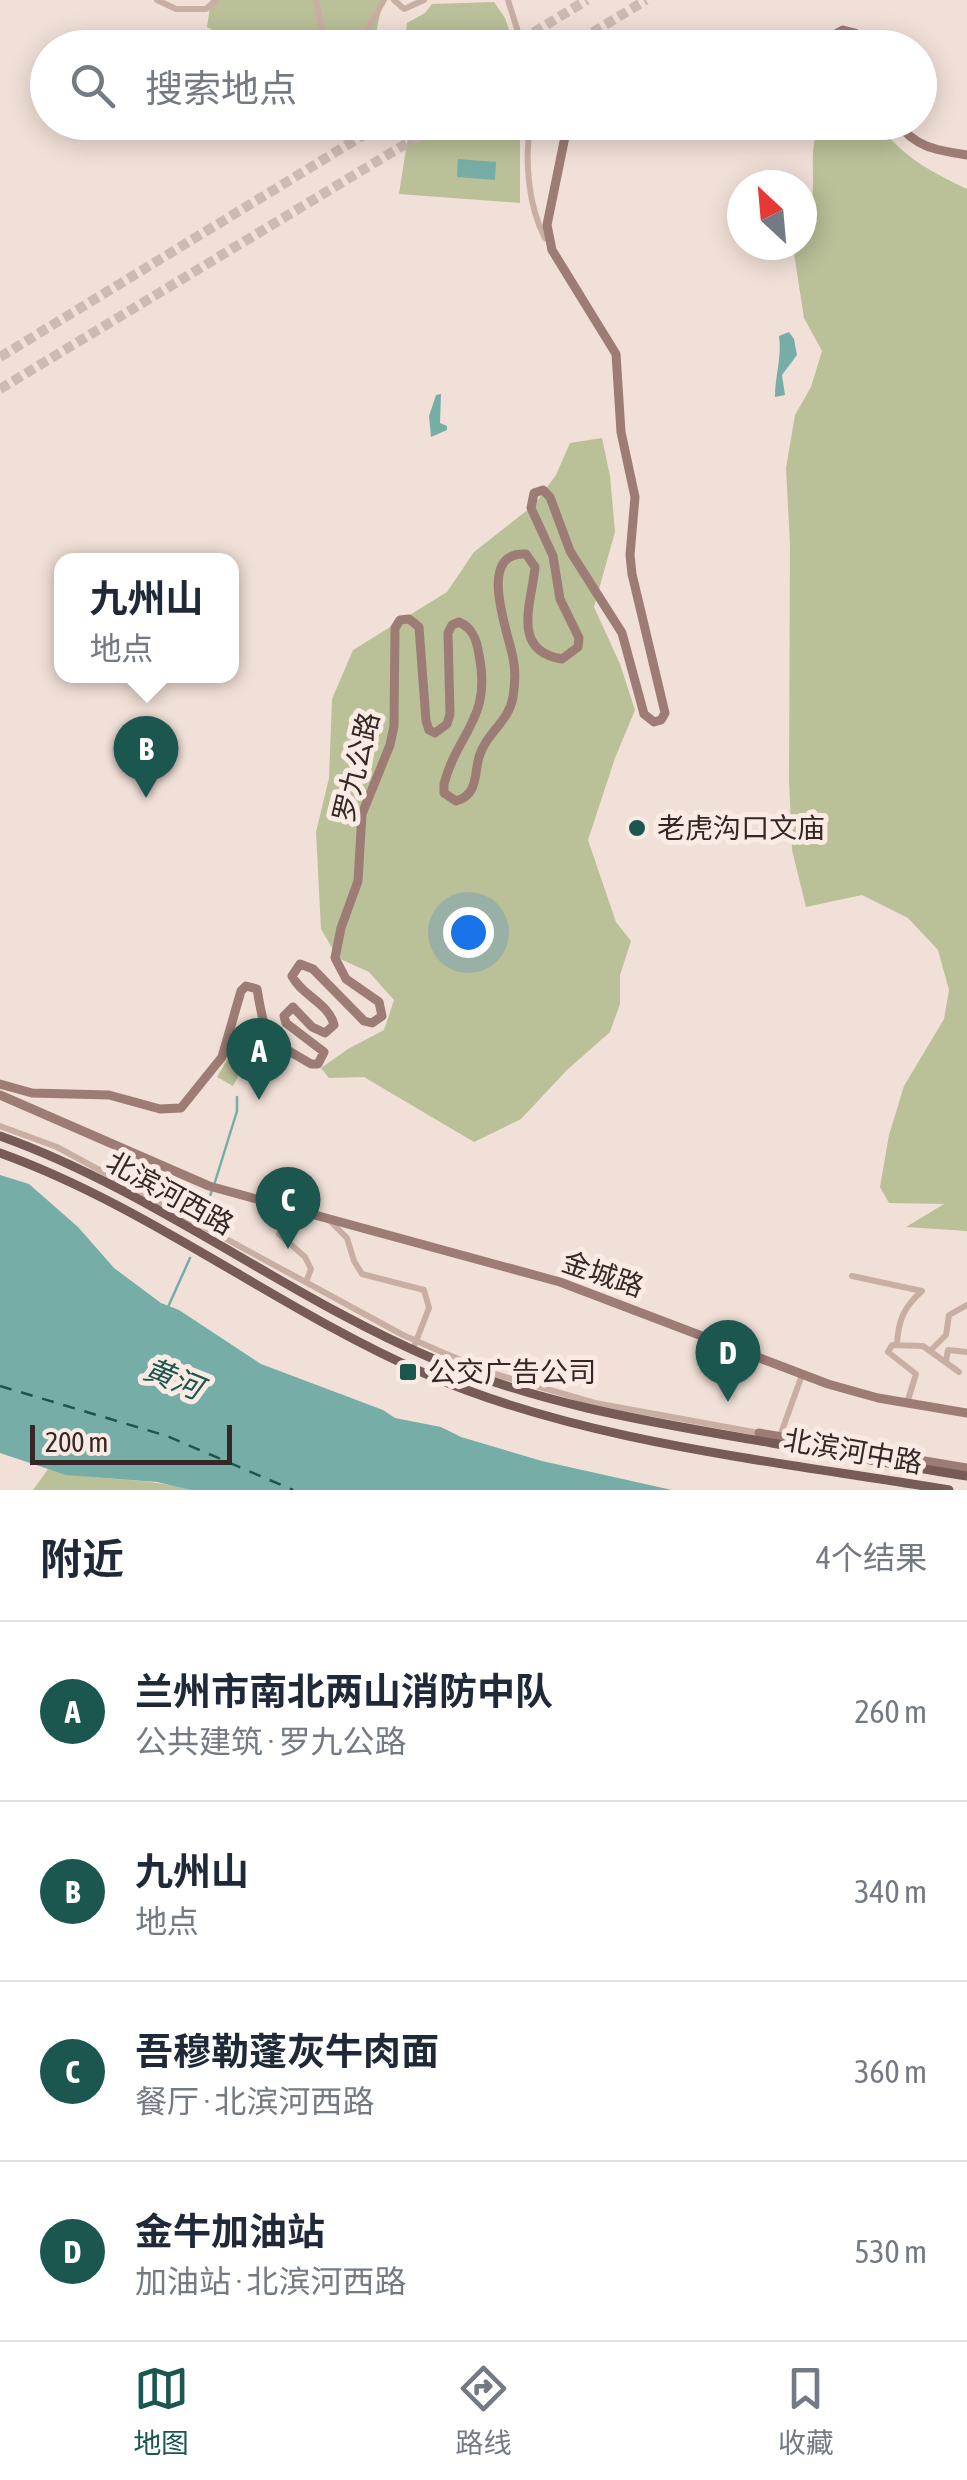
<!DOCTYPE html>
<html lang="zh">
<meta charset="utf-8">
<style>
:root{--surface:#fff;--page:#f6f6f7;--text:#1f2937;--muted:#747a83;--line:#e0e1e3;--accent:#1b564f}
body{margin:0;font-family:"Asap Condensed","Noto Sans SC",sans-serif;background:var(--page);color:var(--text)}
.compass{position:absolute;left:727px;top:170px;width:90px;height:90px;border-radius:50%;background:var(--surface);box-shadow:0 5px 25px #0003;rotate:334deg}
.scale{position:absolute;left:30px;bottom:25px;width:202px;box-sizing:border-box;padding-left:10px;border:5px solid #342725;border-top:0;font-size:28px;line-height:35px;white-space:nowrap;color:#342725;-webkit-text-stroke:8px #f9ebe4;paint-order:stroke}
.you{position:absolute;left:468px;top:932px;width:35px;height:35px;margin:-25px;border:8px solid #fff;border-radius:50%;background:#1a73e8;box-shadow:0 0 0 15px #1a73e833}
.badge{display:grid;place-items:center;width:65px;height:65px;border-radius:50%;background:var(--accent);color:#fff;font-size:32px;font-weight:700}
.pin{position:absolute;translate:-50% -82px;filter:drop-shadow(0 2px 5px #0008)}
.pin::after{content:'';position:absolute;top:52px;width:35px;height:30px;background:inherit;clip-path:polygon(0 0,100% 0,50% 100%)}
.popup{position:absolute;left:54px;top:553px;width:185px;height:130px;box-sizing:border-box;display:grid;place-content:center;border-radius:20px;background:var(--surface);filter:drop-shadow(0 2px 8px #0005);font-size:32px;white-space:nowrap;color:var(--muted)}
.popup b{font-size:38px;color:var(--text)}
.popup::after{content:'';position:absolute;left:50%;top:100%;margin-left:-20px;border:20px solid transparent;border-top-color:var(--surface)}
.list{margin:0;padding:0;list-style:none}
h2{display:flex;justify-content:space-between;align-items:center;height:130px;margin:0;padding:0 40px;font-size:42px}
h2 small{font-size:32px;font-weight:400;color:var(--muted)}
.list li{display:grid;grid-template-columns:65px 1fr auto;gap:30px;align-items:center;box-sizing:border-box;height:180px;padding:0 40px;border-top:2px solid var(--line)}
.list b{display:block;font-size:38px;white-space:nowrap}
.list p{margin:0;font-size:32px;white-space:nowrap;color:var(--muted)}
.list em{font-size:32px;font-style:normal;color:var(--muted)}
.icon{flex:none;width:55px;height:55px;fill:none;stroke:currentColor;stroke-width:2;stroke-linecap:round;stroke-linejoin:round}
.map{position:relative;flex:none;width:967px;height:1490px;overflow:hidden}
.search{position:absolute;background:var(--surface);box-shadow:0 5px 25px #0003;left:30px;right:30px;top:30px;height:110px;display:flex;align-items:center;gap:25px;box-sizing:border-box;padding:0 35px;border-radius:55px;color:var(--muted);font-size:38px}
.sheet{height:850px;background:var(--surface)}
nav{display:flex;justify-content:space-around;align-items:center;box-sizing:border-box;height:140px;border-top:2px solid var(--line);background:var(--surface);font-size:28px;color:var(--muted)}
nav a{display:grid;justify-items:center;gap:5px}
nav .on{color:var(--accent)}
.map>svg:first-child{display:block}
</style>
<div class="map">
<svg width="967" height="1490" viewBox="0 0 967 1490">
<rect width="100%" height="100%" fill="#f1e0d7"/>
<path fill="#bac098" d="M 211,0 L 383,0 L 373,47 L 297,47 L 283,34 C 255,38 233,42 207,27 Z
M 494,2 L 505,18 L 515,47 L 404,46 L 407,23 L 425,13 L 432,4 Z
M 822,122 L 878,123 C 902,157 930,171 967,189 L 967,1231 L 906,1227 L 944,1204 L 889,1203 L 880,1187 L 889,1135 L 904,1086 L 944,1019 L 949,990 L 938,950 L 908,918 L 862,895 L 806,907 L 792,850 L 789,780 L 790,544 L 786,468 L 795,415 L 811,387 L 822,351 L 804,318 L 793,247 L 802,245 C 802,229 807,220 811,205 C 817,177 806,147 822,122 Z
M 410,123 L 520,123 L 520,203 L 399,194 Z
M 602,438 L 610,476 L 615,532 L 594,607 L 620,664 L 635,710 L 615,758 L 588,840 L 616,922 L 631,941 L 620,975 L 620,1004 L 610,1032 L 567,1070 L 521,1119 L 474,1142 L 364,1077 L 329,1078 L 321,1068 L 348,1049 L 384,1030 L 394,1000 L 369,972 L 338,958 L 321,929 L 316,832 L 329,778 L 332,699 L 353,650 L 447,592 L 474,552 L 534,505 L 556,475 L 570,443 Z
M 230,1055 L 245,1064 L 233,1086 L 217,1077 Z
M 48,1469 C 94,1482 144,1476 191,1490 L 33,1490 Z"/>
<path fill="#76aea7" d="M 458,159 L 496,162 L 495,180 L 457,177 Z
M 789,332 L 794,339 L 797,355 L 782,375 L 785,395 L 775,397 C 775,376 782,357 779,336 Z
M 441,394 L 440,423 L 447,426 L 447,430 L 431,437 L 429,416 L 436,395 Z
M 0,1175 L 29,1184 L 78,1227 L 114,1268 L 161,1303 L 179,1310 L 261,1364 L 383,1410 L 395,1418 L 441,1427 L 461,1437 L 542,1461 L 672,1490 L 191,1490 L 157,1482 L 66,1475 L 0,1453 Z"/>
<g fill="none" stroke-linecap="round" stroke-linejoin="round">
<path stroke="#76aea7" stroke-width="2.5" d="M 215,1182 L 237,1111 L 237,1097
M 202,1221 L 212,1190
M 168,1307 L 190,1258"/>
<path stroke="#1b564f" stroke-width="2.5" stroke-dasharray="12 10" stroke-linecap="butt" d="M 0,1386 L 167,1436 L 293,1490"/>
<path stroke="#cbbbb3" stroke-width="10" stroke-dasharray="10 5" stroke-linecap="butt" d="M 508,48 L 587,0
M 567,48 L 646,0
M 0,357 L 385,122
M 0,389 L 442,122"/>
<path stroke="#c9aea4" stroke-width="6" d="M 157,0 L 176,9 L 206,9 L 216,0
M 316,0 L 326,48
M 394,0 L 404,9 L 424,0
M 508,0 L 523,48
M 357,48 L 384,0
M 531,122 C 524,158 528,206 545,238 L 550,240
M 0,1126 L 57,1147 L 403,1335 L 444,1353 L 495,1374 L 595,1403 L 759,1433
M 328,1219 L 347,1238 L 354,1261 L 362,1274 L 424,1290 L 429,1308 L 415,1344
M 279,1234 L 305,1257 L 311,1269 L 306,1282
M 852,1276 L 922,1291 C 904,1307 898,1320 897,1345
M 930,1351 L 946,1335 L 949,1315 L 967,1305
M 946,1361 L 948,1350 L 967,1352
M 907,1403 L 916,1374 L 888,1352 L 892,1345 L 923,1346 L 959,1372
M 780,1436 L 802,1375"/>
<path stroke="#9d7c75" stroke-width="9" d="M 811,48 L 843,30 L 855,33 L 866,48
M 896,122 C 917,148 935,150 967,155
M 0,1084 L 32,1093 L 109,1095 L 160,1109 L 181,1108 L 222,1057 L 241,991 L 246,986 L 257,989 C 266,1041 266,1037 311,1064 L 318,1064 L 324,1052 L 286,1023 L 284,1016 L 293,1007 L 312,1027 L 325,1033 L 334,1025 C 329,1003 302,996 292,976 L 300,964 L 313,969 L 364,1021 L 372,1023 L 382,1016 L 379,1002 L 346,979 L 335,958 L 341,928 L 358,881 L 362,814 L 390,745 L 394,726 L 395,628 L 400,620 L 409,619 L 419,627 L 426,721 L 429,730 L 435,733 L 447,724 L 450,714 L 448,633 L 452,625 L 459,622 C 473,628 477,641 479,655 C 492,719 458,731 444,784 L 444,793 L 456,801 C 478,795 474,775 479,757 C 486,733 509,722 513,697 C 515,684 516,671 513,658 C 509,634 475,551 526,554 L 535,567 C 532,602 510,651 562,659 L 578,647 L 579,638 L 560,599 L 553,556 L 531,508 L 534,493 L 543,490 L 550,497 L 570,551 L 622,633 L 644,714 L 654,722 L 661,720 L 665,713 L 632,574 L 630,555 L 635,497 L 621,432 L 616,354 L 552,250 L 547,225 L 568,122
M 0,1095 L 209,1186 L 560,1282 L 828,1384 L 878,1398 L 967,1413
M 759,1433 L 967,1468"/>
<path stroke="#765b56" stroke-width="9" d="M 0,1136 C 154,1191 286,1297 436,1360 C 535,1402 638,1420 743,1438 C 818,1451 892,1464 967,1476
M 0,1153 C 150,1207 279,1310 424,1373 C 584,1443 777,1461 949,1490"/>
</g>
<g fill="#1b564f" stroke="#f9ebe4" stroke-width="4">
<circle cx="637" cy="828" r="10"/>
<rect x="398" y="1362" width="20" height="20" rx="5"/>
</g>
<g text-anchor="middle" stroke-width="10" stroke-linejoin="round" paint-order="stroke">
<g font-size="28" fill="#342725" stroke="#f9ebe4">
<text transform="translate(356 767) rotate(-76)" y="10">罗九公路</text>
<text transform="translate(170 1193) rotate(29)" y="10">北滨河西路</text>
<text transform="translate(603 1274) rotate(19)" y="10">金城路</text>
<text transform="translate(853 1451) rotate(10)" y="10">北滨河中路</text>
</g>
<g font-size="28" fill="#342725" stroke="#f9ebe4" text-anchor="start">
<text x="657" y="838">老虎沟口文庙</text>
<text x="428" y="1382">公交广告公司</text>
</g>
<g font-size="30" font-style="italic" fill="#1b564f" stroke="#f9ebe4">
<text transform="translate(173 1379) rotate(22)" y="10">黄河</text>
</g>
</g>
</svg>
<svg class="compass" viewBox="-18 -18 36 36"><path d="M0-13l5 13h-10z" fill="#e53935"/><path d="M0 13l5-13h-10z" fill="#747a83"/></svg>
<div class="scale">200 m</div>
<div class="you"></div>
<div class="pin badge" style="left:259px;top:1100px">A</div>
<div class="pin badge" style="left:146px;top:798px">B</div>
<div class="popup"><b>九州山</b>地点</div>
<div class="pin badge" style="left:288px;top:1249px">C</div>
<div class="pin badge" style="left:728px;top:1402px">D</div>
<div class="search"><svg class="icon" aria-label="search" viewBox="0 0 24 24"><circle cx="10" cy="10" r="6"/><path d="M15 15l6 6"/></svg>搜索地点</div>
</div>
<section class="sheet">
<h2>附近<small>4个结果</small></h2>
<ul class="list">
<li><span class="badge">A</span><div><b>兰州市南北两山消防中队</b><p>公共建筑 · 罗九公路</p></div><em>260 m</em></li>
<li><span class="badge">B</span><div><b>九州山</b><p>地点</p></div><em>340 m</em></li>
<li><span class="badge">C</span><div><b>吾穆勒蓬灰牛肉面</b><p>餐厅 · 北滨河西路</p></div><em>360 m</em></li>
<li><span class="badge">D</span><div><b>金牛加油站</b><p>加油站 · 北滨河西路</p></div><em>530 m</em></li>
</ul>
</section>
<nav>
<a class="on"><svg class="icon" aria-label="map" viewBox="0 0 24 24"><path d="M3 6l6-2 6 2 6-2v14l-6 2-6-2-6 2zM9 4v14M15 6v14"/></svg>地图</a>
<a><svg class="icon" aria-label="directions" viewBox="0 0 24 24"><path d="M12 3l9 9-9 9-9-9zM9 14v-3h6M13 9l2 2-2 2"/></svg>路线</a>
<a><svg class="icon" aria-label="saved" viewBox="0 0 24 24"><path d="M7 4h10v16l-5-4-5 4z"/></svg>收藏</a>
</nav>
